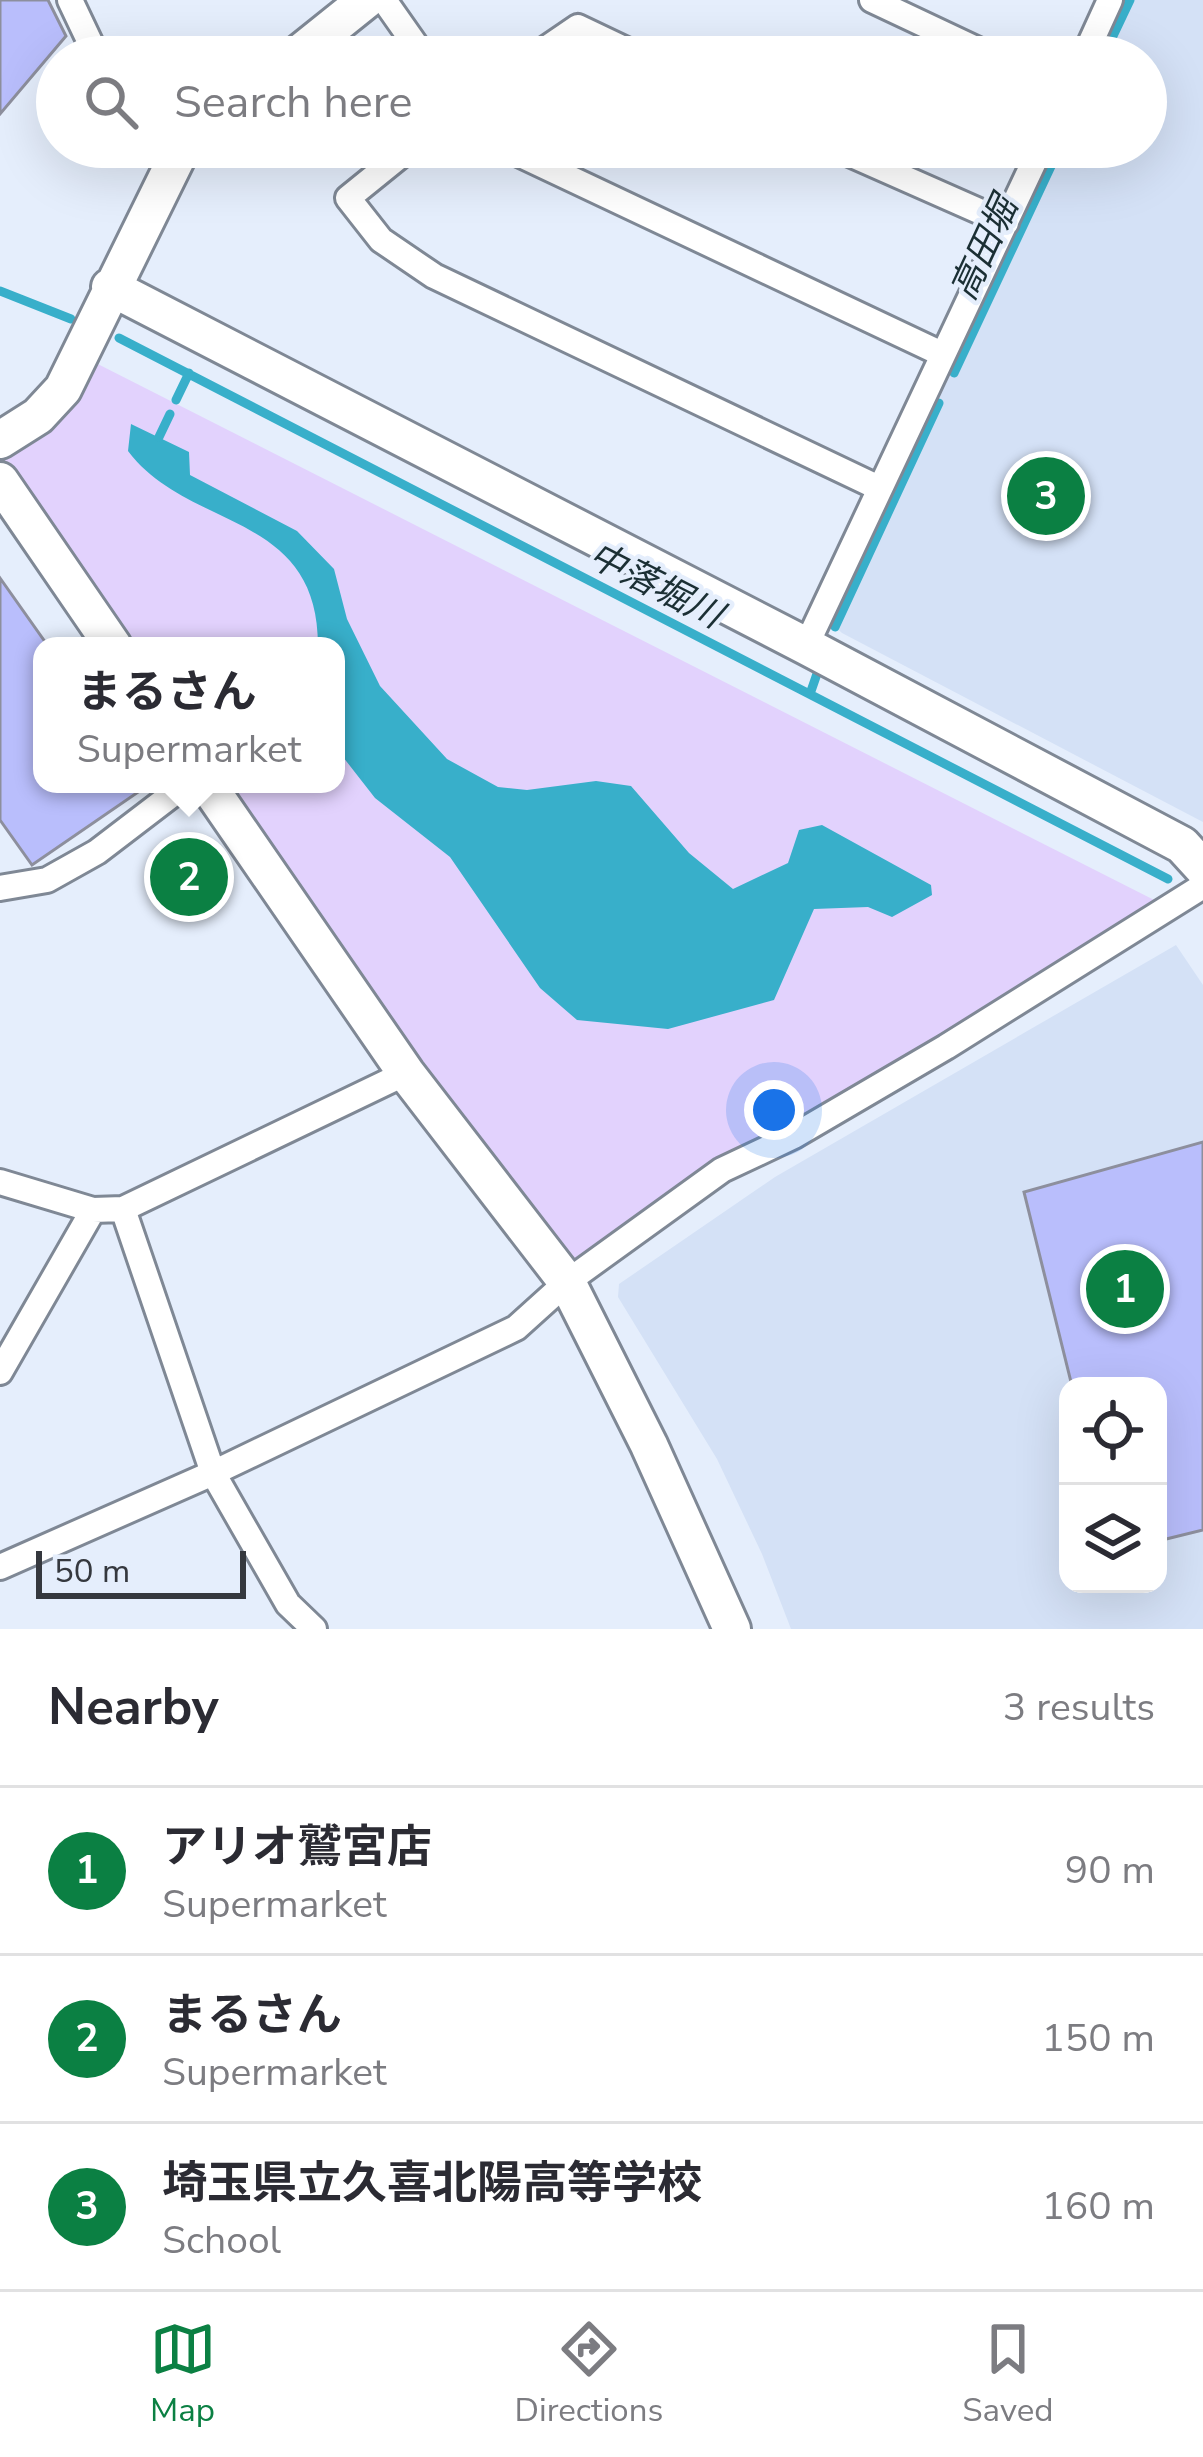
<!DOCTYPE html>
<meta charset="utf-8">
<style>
:root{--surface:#fff;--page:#f2f2f3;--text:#2b2b33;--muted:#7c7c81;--line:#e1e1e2;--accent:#0b8043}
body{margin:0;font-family:"Nunito Sans","Noto Sans JP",sans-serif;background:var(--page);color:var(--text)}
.controls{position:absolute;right:36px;bottom:36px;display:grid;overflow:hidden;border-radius:24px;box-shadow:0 12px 48px #0002}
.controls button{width:108px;height:108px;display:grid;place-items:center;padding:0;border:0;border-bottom:3px solid var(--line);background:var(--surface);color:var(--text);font:60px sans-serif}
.scale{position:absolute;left:36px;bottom:30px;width:210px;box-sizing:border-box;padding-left:12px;border:6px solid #35383e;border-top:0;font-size:33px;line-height:42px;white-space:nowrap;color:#35383e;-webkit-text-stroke:9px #e5eefc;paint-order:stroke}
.you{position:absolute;left:774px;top:1110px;width:42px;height:42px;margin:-30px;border:9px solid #fff;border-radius:50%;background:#1a73e8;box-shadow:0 0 0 18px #1a73e833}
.badge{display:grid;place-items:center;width:78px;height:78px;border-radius:50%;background:var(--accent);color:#fff;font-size:39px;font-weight:700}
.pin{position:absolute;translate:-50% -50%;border:6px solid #fff;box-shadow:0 3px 12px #0006}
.popup{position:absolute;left:33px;top:637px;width:312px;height:156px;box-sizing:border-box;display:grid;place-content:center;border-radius:24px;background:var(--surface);filter:drop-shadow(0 3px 9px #0005);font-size:39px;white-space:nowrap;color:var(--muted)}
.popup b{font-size:45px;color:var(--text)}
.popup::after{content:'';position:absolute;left:50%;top:100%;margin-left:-24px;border:24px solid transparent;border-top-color:var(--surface)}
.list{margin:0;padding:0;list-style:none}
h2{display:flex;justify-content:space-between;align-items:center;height:156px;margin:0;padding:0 48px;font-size:51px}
h2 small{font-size:39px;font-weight:400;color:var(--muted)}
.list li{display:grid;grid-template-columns:78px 1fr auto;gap:36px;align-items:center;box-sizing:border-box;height:168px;padding:0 48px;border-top:3px solid var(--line)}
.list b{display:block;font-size:45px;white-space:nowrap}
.list p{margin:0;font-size:39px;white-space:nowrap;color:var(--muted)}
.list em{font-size:39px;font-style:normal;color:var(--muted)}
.icon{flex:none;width:66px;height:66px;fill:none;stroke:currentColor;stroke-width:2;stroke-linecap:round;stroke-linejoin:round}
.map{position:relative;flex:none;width:1203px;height:1629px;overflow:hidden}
.search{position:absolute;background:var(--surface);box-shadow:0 12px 48px #0002;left:36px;right:36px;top:36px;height:132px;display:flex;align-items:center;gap:30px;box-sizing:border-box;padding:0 42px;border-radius:66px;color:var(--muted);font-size:45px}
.sheet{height:660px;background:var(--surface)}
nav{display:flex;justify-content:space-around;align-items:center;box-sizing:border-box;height:168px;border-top:3px solid var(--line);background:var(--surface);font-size:33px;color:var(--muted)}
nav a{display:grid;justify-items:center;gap:6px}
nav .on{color:var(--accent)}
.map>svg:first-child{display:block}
</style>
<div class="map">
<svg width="1203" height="1629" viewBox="0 0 1203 1629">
<rect width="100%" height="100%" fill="#e5eefc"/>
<path fill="#d4e1f6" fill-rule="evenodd" d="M 1123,0 L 1203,0 L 1203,822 L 842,633 L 830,622 L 1053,147 L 1146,147 L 1146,57 L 1096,57 Z
M 1176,945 L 1203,985 L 1203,1629 L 791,1629 L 762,1554 L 717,1459 L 618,1297 L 619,1284 L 775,1177 ZM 1068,1386 L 1158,1386 L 1158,1584 L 1068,1584 Z"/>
<path fill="#e2d2fd" d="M 80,355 L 1168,907 L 567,1282 L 207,784 L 336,784 L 336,646 L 113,646 L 0,481 L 0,440 Z"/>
<path fill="#38afca" d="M 131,424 L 189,452 L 190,475 L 297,531 L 334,569 L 347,619 L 380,686 L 447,759 L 498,787 L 527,790 L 596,781 L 631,786 L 689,853 L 733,889 L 788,863 L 799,830 L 822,825 L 931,885 L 932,895 L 892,917 L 868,907 L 814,909 L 774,1000 L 668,1029 L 577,1020 L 540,988 L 450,857 L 375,798 L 336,748 L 336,646 L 318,646 C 318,510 189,532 128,451 Z"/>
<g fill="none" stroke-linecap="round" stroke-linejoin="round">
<path stroke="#38afca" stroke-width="9" d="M 1103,57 L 1130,0
M 0,291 L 71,319
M 119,338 L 1168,879
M 954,373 L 1060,147
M 176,400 L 189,373
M 159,437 L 170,414
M 835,627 L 939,403
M 810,694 L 819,668"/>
</g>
<path fill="#b9befc" stroke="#8d8f9d" stroke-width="3" d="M 0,0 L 48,0 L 66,36 L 0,114 Z
M 0,578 L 48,646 L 42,646 L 42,784 L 147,786 L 32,865 L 0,820 Z
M 1203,1142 L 1203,1530 L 1158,1541 L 1158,1386 L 1072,1386 L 1024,1192 Z"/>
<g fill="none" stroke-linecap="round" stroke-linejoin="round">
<g stroke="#7f8895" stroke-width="30">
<path id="street" d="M 70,0 L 97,57
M 384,0 L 424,57
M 872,0 L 993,57
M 534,57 L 578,27 L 641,57
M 1084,57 L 1110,0
M 411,147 L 348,198 L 381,240 L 434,276 L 879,488
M 504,147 L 942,354
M 834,147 L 1006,223
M 806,646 L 1041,147
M 0,888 L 47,880 L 97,852 L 186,784
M 0,1182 L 93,1210 L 123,1209 L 406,1073
M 123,1209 L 213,1473 L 288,1604 L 314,1629
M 0,1372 L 93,1210
M 0,1567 L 213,1473 L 516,1328 L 567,1282 L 722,1170 L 794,1136 L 946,1047 L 1203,886"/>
</g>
<g stroke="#7f8895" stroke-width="42">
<path id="secondary" d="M 295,57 L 366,0
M 110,287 L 806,646 L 1182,845 L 1203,868
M 0,440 L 38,416 L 63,389 L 182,147
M 0,481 L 113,646
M 207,784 L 406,1073 L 567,1282 L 649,1445 L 732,1629"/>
</g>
<use href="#street" stroke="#fff" stroke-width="24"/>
<use href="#secondary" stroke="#fff" stroke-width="36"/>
</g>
<g text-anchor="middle" stroke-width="9" stroke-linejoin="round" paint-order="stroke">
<g font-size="36" font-style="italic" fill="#1b2f34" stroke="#e5eefc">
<text transform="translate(983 248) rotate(-65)" y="13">高田堀</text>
<text transform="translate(656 584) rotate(27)" y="13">中落堀川</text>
</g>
</g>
</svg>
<div class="controls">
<button><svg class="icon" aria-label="locate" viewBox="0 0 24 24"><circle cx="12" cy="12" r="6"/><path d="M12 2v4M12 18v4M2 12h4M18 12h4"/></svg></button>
<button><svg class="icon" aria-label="layers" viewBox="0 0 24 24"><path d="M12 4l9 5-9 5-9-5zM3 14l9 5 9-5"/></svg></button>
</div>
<div class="scale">50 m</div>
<div class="you"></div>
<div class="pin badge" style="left:1125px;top:1289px">1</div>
<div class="pin badge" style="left:189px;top:877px">2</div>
<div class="popup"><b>まるさん</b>Supermarket</div>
<div class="pin badge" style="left:1046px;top:496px">3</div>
<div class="search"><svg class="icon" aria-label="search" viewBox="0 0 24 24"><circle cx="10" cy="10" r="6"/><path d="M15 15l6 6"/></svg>Search here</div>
</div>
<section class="sheet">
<h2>Nearby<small>3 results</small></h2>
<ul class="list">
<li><span class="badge">1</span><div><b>アリオ鷲宮店</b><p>Supermarket</p></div><em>90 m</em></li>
<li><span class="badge">2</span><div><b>まるさん</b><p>Supermarket</p></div><em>150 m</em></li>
<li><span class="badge">3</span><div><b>埼玉県立久喜北陽高等学校</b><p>School</p></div><em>160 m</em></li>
</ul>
</section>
<nav>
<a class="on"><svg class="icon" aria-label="map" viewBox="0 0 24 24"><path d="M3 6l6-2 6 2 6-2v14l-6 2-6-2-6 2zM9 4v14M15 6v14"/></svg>Map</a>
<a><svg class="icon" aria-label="directions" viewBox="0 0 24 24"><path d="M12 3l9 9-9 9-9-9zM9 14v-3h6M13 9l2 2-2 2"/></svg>Directions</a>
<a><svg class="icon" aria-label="saved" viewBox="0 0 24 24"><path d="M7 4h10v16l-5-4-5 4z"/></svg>Saved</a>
</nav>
